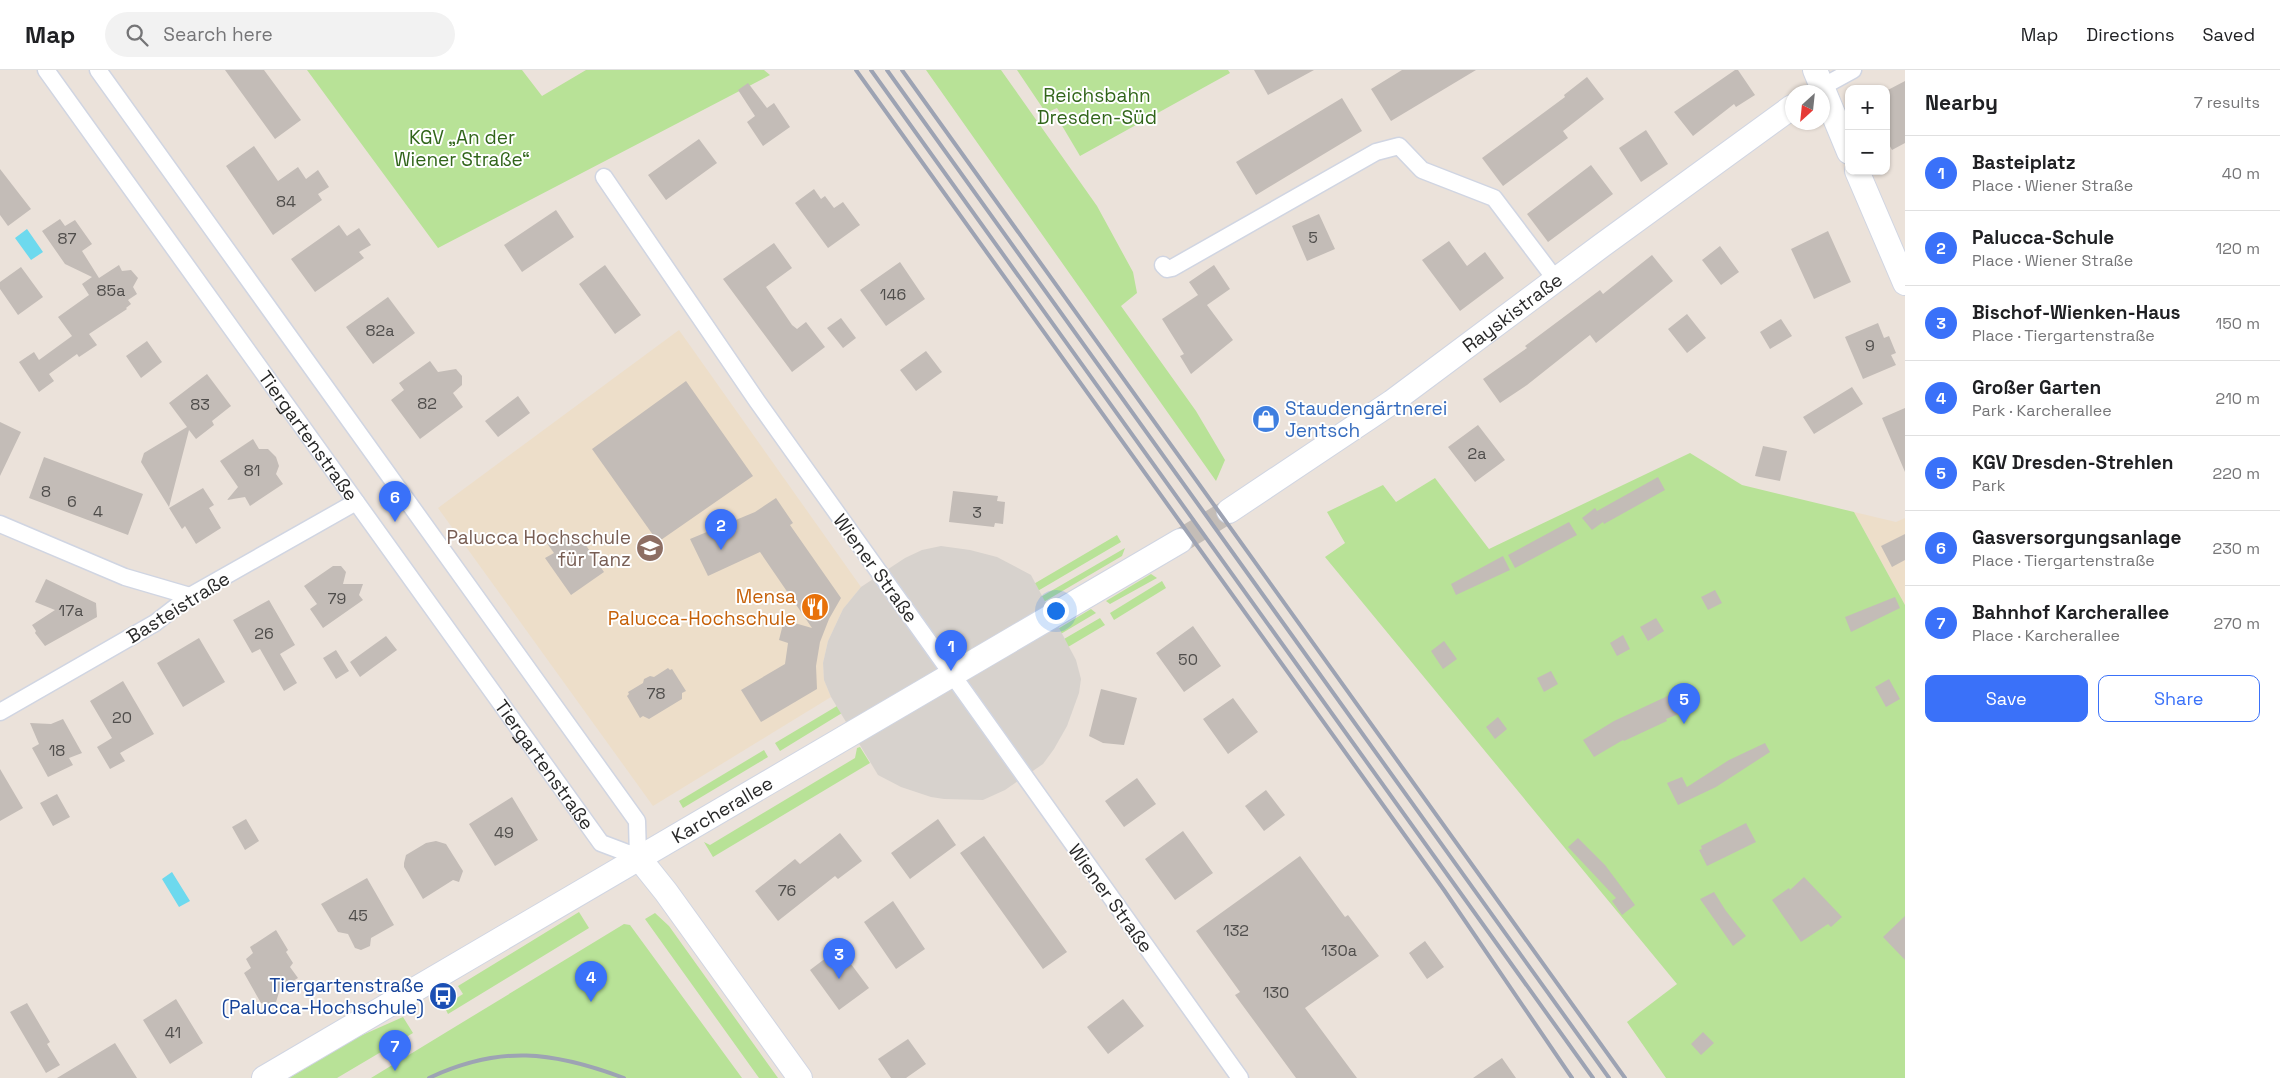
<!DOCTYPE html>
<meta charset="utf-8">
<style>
:root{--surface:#fff;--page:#f2f2f2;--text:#202124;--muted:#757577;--line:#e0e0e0;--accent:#3a71f9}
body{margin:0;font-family:"Space Grotesk",sans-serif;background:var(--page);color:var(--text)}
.controls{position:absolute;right:15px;top:15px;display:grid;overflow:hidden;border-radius:10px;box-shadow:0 1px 4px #0004}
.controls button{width:45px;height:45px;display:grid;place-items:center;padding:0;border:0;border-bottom:1px solid var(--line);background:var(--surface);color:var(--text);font:25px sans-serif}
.compass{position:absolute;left:1785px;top:15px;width:45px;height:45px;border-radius:50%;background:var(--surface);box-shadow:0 1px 4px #0004;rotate:207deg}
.you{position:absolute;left:1055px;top:540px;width:18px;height:18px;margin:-12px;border:4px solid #fff;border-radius:50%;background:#1a73e8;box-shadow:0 0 0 8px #1a73e833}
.badge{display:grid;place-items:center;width:32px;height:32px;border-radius:50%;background:var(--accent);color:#fff;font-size:16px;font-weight:700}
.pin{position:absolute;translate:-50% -41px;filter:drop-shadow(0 1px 2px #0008)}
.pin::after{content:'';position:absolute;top:26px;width:18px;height:15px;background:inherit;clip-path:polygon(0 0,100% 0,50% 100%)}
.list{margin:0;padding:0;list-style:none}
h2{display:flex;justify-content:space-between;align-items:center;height:65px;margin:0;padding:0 20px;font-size:21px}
h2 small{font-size:16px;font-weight:400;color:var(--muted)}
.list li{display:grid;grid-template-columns:32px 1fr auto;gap:15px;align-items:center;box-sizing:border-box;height:75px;padding:0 20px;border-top:1px solid var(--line)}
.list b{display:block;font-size:19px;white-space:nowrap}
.list p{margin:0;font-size:16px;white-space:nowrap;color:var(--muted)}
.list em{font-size:16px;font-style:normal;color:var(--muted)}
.actions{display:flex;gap:10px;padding:15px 20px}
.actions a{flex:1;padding:11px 0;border:1px solid var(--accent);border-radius:10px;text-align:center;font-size:18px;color:var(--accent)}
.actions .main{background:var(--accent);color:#fff}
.icon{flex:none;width:28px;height:28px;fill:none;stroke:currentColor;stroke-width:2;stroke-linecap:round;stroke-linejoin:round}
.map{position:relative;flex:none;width:1905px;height:1008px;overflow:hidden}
header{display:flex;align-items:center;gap:30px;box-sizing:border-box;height:70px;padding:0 25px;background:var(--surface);border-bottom:1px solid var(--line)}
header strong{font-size:24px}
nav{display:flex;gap:28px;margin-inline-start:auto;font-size:18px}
.search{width:350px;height:45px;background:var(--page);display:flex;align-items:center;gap:12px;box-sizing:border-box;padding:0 18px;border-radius:28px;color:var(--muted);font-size:19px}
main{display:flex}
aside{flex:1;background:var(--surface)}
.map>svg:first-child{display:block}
</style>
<header>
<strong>Map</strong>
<div class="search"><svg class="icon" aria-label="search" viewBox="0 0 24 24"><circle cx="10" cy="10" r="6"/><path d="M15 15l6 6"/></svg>Search here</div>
<nav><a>Map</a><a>Directions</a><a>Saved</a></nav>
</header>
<main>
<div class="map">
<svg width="1905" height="1008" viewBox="0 0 1905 1008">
<rect width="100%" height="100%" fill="#ebe2da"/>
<path fill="#eddec9" d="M 679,260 L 861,517 L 843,539 L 828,571 L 823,593 L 824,610 L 831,627 L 653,736 L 438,438 Z
M 1854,442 L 1896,452 L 1905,448 L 1905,535 Z"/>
<path fill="#b8e297" d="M 307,0 L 522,0 L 542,26 L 586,0 L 764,0 L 770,5 L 438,178 Z
M 926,0 L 1001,0 L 1097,136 L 1133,202 L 1137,223 L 1121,236 L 1196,341 L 1225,390 L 1216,411 Z
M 1017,0 L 1228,0 L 1230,3 L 1080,86 L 1061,54 L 1063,48 L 1057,38 L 1046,43 Z
M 1690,383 L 1742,415 L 1854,442 L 1905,535 L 1905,1008 L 1666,1008 L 1627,952 L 1677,914 L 1325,487 L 1345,473 L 1327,442 L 1383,415 L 1396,432 L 1435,408 L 1489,479 Z
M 1117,465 L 1121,472 L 1036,522 L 1032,515 Z
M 1125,478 L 1122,486 L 1042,533 L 1039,528 Z
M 1151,504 L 1157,508 L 1110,534 L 1106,531 Z
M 1162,511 L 1166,518 L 1114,550 L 1110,543 Z
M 1091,539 L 1096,543 L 1059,565 L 1056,560 Z
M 1100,548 L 1105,555 L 1068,577 L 1064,569 Z
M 837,636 L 842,643 L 780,681 L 775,673 Z
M 860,677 L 870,693 L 713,787 L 704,772 L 710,775 L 855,688 L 857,678 Z
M 764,680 L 768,687 L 683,738 L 679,731 Z
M 579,842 L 589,858 L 448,944 L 444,936 L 463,924 L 458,916 Z
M 655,843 L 669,856 L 778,1008 L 759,1008 L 645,849 Z
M 624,854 L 630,855 L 742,1008 L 371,1008 Z
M 403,947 L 413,963 L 337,1008 L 289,1008 L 358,967 Z"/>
<path fill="#d7d2cd" d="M 941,476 L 970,480 L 997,487 L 1031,505 L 1076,590 L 1081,609 L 1079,623 L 1067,656 L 1054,679 L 1043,694 L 1005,720 L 983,730 L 944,729 L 931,727 L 901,717 L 878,705 L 831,627 L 824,610 L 823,593 L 828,571 L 843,539 L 861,517 L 905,488 L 922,480 Z"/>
<path fill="#6dd9ee" d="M 27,159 L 43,182 L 31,190 L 15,168 Z
M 172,802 L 190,831 L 179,837 L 162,809 Z"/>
<path fill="#c3bcb7" d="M 225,0 L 264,0 L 301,50 L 275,69 Z
M 1254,0 L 1314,0 L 1268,25 Z
M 1402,0 L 1476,0 L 1391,51 L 1371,19 Z
M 1735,0 L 1738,0 L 1755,25 L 1736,37 L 1734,34 L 1693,66 L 1674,42 Z
M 1587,7 L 1604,29 L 1563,61 L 1568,68 L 1503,116 L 1482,88 L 1565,27 L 1564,25 Z
M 1905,11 L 1905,73 L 1892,80 L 1886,69 L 1886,21 Z
M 748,13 L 767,38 L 774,33 L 790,57 L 763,76 L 747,52 L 755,46 L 738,20 Z
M 1342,28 L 1362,61 L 1256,125 L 1236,92 Z
M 1646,60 L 1668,94 L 1641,112 L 1619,78 Z
M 699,69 L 717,93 L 666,130 L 648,105 Z
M 254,76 L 278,111 L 298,97 L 306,109 L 318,100 L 329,117 L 318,124 L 322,130 L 273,165 L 226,96 Z
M 1591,95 L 1613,124 L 1548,172 L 1527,144 Z
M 0,99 L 31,139 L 8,156 L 0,145 Z
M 814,119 L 821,129 L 825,126 L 834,138 L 843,132 L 860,155 L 828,178 L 795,133 Z
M 556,140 L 574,167 L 522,202 L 504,175 Z
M 1319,144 L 1335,179 L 1307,191 L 1292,156 Z
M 60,149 L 65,156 L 75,150 L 92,174 L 82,181 L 99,208 L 119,195 L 122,201 L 131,200 L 138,208 L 133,217 L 137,224 L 128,230 L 131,234 L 126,238 L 127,239 L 89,264 L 97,275 L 79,287 L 77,284 L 49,304 L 54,311 L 39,322 L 19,292 L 34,282 L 39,290 L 72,266 L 58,247 L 89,225 L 82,214 L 92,207 L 65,194 L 42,161 Z
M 339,155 L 347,166 L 359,158 L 371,175 L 359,182 L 364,188 L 315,222 L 291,189 Z
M 1828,161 L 1851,212 L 1814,229 L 1791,179 Z
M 1449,171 L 1467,196 L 1485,182 L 1504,208 L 1460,241 L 1422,190 Z
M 774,173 L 792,198 L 766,217 L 792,255 L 797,259 L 806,252 L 825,277 L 792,302 L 723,209 Z
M 1720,176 L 1739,202 L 1721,215 L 1702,190 Z
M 1652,185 L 1673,211 L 1596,273 L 1590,265 L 1527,315 L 1500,333 L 1483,309 L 1527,278 L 1525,276 L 1600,220 L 1603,224 Z
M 900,192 L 925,229 L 886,256 L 860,220 Z
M 605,195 L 641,245 L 615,264 L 579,214 Z
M 1214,195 L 1230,219 L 1207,235 L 1233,270 L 1191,304 L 1180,286 L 1184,284 L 1162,249 L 1198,225 L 1189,212 Z
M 21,197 L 43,227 L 18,245 L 0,219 L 0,212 Z
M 388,227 L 415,263 L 373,294 L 346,257 Z
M 1687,244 L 1706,268 L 1687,283 L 1668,259 Z
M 841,248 L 856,268 L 843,278 L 827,258 Z
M 1781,249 L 1792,266 L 1770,279 L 1760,262 Z
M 1878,253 L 1884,268 L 1889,266 L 1896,283 L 1891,285 L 1896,295 L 1863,309 L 1845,267 Z
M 147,271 L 162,292 L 141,308 L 126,286 Z
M 926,281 L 942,302 L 916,321 L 900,300 Z
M 430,291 L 438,302 L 456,299 L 462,306 L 462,315 L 453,323 L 463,337 L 420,369 L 391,330 L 404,320 L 399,313 Z
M 207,304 L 231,336 L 212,351 L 214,355 L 196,369 L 189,360 L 169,437 L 141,392 L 144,383 L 187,357 L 169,333 Z
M 686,311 L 753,406 L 658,472 L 592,379 Z
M 1852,317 L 1863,334 L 1814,364 L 1803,347 Z
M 518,326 L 530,343 L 498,367 L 485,351 Z
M 1905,338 L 1905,402 L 1882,348 Z
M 0,352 L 21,362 L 0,406 Z
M 1478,355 L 1505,390 L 1475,412 L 1448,377 Z
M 253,369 L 259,379 L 268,379 L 276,387 L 279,396 L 276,404 L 283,414 L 250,436 L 245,427 L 227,430 L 238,417 L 220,391 Z
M 1763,376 L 1787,381 L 1780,411 L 1755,406 Z
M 44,387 L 143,424 L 128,465 L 29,428 Z
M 1658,407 L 1665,420 L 1604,454 L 1603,452 L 1592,460 L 1582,448 L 1595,438 L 1597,441 Z
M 203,418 L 214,435 L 209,438 L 221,458 L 196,474 L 185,456 L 182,459 L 169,438 Z
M 953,421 L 998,426 L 997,431 L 1005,432 L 1003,454 L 995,453 L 994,457 L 949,452 Z
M 776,428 L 793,453 L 790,455 L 841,528 L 829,549 L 820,572 L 816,596 L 817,619 L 761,652 L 741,620 L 785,594 L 788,573 L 779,570 L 784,550 L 812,558 L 760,482 L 708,506 L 690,469 L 755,442 Z
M 1569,452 L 1577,465 L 1515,498 L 1508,485 Z
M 562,460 L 570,471 L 579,465 L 604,502 L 571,525 L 545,488 L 554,483 L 546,472 Z
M 1905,464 L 1905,490 L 1892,497 L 1881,476 Z
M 1503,486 L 1510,500 L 1456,525 L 1451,514 Z
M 333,496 L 341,496 L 346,502 L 343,514 L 363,514 L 359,525 L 363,530 L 323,558 L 310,539 L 317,534 L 304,516 Z
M 46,509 L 96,533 L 97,547 L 45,576 L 35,563 L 36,561 L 32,555 L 55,540 L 35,532 Z
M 1715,520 L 1722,533 L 1708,540 L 1701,527 Z
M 1895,527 L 1900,538 L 1851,562 L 1845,547 Z
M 269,530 L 295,575 L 280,584 L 297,613 L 284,621 L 260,579 L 252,583 L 233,550 Z
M 1656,548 L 1664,561 L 1648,571 L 1640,557 Z
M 1193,556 L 1221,596 L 1184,622 L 1156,583 Z
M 1623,565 L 1630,579 L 1617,586 L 1610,573 Z
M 386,566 L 397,580 L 360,607 L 350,592 Z
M 199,568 L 225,612 L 183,637 L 157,593 Z
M 1444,571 L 1457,589 L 1443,599 L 1431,581 Z
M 336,580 L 349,601 L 336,609 L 323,588 Z
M 668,598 L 670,600 L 672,599 L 686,621 L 682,623 L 682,629 L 649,649 L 643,646 L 640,648 L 627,626 L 629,624 L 628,622 L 643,613 L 644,609 L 650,606 L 654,607 Z
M 1551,601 L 1558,614 L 1544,622 L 1537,608 Z
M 1889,609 L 1900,629 L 1886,637 L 1875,617 Z
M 123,611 L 154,664 L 120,683 L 125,691 L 110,699 L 97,677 L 112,668 L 90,631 Z
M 1689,616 L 1697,637 L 1666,649 L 1667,651 L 1624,671 L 1623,670 L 1594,687 L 1583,670 L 1614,651 Z
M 1101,619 L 1137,628 L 1124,675 L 1103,673 L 1089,666 Z
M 1233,628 L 1258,662 L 1228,684 L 1203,649 Z
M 1498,647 L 1507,659 L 1495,669 L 1486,657 Z
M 63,649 L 82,683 L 69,688 L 73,695 L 48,707 L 32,678 L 39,674 L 30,653 L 51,654 Z
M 1765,673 L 1770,682 L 1716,717 L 1678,735 L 1667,713 L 1682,707 L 1687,717 L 1729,690 Z
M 0,699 L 23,738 L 0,751 Z
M 1137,708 L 1156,734 L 1124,757 L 1105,731 Z
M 1266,720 L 1285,745 L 1264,761 L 1245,736 Z
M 57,724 L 70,747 L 53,756 L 40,733 Z
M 512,727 L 538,770 L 495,796 L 469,754 Z
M 246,749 L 259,771 L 245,780 L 232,757 Z
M 938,749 L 956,775 L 910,809 L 891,783 Z
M 1746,753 L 1756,772 L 1707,796 L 1699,780 L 1702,779 L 1701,776 Z
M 1183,761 L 1213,803 L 1175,830 L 1145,789 Z
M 840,763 L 862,791 L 838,809 L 835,806 L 778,851 L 755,821 L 795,789 L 800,794 Z
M 984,766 L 1067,882 L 1043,899 L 960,783 Z
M 1578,768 L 1605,795 L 1635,835 L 1622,845 L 1612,831 L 1616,828 L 1568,777 Z
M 436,771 L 446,774 L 463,801 L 459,812 L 453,810 L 423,829 L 404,797 L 404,793 L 406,785 L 426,773 Z
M 1300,786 L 1345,847 L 1348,845 L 1379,886 L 1305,938 L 1357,1008 L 1296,1008 L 1235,925 L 1240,922 L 1196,861 Z
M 1804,807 L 1842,847 L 1831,857 L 1828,854 L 1801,872 L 1772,830 L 1789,818 L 1790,820 Z
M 367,808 L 394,855 L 371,868 L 370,876 L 361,880 L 355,878 L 348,864 L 338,862 L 321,834 Z
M 1714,822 L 1726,841 L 1746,866 L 1733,876 L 1700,829 Z
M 893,831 L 925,879 L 896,899 L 864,852 Z
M 1905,846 L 1905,890 L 1883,867 Z
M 276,860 L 288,880 L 286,882 L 293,893 L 290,897 L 298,908 L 280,919 L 276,932 L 267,936 L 261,933 L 244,903 L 251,898 L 246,889 L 253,883 L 250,877 Z
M 1425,871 L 1444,897 L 1427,909 L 1409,883 Z
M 839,878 L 869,918 L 839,940 L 810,900 Z
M 176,929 L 203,973 L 170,994 L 143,950 Z
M 1123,929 L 1144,956 L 1108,984 L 1087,957 Z
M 27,933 L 50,972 L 47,974 L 60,995 L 46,1003 L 10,942 Z
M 1703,962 L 1714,973 L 1701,985 L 1691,974 Z
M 908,969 L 926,994 L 906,1008 L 891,1008 L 878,989 Z
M 115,973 L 137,1008 L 57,1008 Z
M 1502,988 L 1516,1008 L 1473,1008 Z"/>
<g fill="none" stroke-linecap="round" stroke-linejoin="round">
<path stroke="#c4bdb7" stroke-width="24" stroke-dasharray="24 12" stroke-linecap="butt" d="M 1180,471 L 1229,441"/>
<g stroke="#d0d5e2" stroke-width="19">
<g id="street">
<path id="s1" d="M 46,0 L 601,773 L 638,787 L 637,751 L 98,0"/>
<path d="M 1822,17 L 1853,0"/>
<path d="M 604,107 L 757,331 L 1240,1008"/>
<path d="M 1163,195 L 1167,199 L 1172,198 L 1376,82 L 1399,76 L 1422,100 L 1494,128 L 1556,210"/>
<path d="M 0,454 L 125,507 L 190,526"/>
<path d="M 0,642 L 155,553 L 190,526 L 356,432"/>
</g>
</g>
<g stroke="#d0d5e2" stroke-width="26">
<g id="secondary">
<path d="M 1815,0 L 1849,82"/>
<path d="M 1857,101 L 1905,213"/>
<path id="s2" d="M 1229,441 L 1392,332 L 1601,176 L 1792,37"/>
<path d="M 638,787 L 666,822 L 800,1008"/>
<path id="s3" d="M 264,1008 L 1180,471"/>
</g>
</g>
<use href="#street" stroke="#fff" stroke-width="16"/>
<use href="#secondary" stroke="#fff" stroke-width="24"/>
<path stroke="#9da3b3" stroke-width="4" d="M 856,0 L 1444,820 L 1572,1008
M 871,0 L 1593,1008
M 887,0 L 1609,1008
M 902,0 L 1625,1008
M 429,1008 C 500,975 552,981 624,1008"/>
</g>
<defs>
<g id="shop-disc" transform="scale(1.4375)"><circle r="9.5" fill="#3f7fe0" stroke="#fff"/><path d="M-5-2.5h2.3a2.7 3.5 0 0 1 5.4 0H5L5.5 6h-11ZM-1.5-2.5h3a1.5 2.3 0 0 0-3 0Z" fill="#fff"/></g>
<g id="university-disc" transform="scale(1.4375)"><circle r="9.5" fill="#8d6e63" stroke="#fff"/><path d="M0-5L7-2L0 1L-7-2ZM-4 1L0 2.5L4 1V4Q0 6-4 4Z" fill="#fff"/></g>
<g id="restaurant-disc" transform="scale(1.4375)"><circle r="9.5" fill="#e8710a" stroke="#fff"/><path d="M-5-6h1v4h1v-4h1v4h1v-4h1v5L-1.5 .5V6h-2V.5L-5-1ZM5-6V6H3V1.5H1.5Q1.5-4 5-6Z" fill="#fff"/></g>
<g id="bus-disc" transform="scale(1.4375)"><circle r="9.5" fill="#1a4fb4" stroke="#fff"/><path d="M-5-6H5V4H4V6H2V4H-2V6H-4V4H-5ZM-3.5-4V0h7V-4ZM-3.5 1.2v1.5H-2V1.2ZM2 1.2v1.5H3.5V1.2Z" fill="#fff"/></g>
</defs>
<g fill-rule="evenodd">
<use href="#shop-disc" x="1266" y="349"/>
<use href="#university-disc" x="650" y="478"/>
<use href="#restaurant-disc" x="815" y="537"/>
<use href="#bus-disc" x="443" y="926"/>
</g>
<g text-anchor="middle" stroke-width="4" stroke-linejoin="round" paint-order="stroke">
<g font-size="16" fill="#504e4c">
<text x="286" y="137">84</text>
<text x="1313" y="173">5</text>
<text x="67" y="174">87</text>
<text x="111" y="226">85a</text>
<text x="893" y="230">146</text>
<text x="380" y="266">82a</text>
<text x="1870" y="281">9</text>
<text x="427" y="339">82</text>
<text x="200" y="340">83</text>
<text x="1477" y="389">2a</text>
<text x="252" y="406">81</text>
<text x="46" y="427">8</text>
<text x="72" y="437">6</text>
<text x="98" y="447">4</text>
<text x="977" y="448">3</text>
<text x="337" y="534">79</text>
<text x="71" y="546">17a</text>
<text x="264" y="569">26</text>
<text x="1188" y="595">50</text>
<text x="656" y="629">78</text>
<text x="122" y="653">20</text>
<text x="57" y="686">18</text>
<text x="504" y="768">49</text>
<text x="787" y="826">76</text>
<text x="358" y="851">45</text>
<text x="1236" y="866">132</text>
<text x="1339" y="886">130a</text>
<text x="1276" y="928">130</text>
<text x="173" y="968">41</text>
</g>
<g font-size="19" fill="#31651a" stroke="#fff">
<text x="1097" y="32">Reichsbahn<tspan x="1097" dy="22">Dresden-Süd</tspan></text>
<text x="462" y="74">KGV „An der<tspan x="462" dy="22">Wiener Straße“</tspan></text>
</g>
<g font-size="19" fill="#292929" stroke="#fff">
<text dy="7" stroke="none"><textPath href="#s2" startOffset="346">Rayskistraße</textPath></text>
<text dy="7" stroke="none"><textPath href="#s1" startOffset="450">Tiergartenstraße</textPath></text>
<text transform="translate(876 498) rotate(54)" y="7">Wiener Straße</text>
<text transform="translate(178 537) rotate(-32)" y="7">Basteistraße</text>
<text dy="7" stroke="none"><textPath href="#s1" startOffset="855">Tiergartenstraße</textPath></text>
<text dy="7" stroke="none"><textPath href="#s3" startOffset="531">Karcherallee</textPath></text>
<text transform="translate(1111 828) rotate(54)" y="7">Wiener Straße</text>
</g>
<g font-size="19" fill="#366cbe" stroke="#fff" text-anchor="start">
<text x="1285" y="345">Staudengärtnerei<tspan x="1285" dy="22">Jentsch</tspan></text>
</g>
<g font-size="19" fill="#785e54" stroke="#fff" text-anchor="end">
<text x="631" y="474">Palucca Hochschule<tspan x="631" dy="22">für Tanz</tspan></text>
</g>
<g font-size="19" fill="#c56008" stroke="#fff" text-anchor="end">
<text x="796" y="533">Mensa<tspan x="796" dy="22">Palucca-Hochschule</tspan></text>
</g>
<g font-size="19" fill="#164399" stroke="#fff" text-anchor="end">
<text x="424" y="922">Tiergartenstraße<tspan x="424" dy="22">(Palucca-Hochschule)</tspan></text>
</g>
</g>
</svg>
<div class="controls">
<button>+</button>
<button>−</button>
</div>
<svg class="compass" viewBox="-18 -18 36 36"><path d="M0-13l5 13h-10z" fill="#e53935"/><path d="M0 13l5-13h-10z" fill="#757577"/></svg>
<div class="you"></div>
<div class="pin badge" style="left:951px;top:601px">1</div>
<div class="pin badge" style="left:721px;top:480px">2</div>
<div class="pin badge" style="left:839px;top:909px">3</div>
<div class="pin badge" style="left:591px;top:932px">4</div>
<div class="pin badge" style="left:1684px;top:654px">5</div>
<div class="pin badge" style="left:395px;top:452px">6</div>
<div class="pin badge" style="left:395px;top:1001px">7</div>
</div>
<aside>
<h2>Nearby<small>7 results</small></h2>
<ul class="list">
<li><span class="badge">1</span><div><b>Basteiplatz</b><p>Place · Wiener Straße</p></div><em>40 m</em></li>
<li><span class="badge">2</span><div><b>Palucca-Schule</b><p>Place · Wiener Straße</p></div><em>120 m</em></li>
<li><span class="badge">3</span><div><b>Bischof-Wienken-Haus</b><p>Place · Tiergartenstraße</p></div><em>150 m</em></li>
<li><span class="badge">4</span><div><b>Großer Garten</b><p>Park · Karcherallee</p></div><em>210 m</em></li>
<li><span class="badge">5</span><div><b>KGV Dresden-Strehlen</b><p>Park</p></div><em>220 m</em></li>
<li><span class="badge">6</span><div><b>Gasversorgungsanlage</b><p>Place · Tiergartenstraße</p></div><em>230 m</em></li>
<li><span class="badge">7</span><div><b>Bahnhof Karcherallee</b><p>Place · Karcherallee</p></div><em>270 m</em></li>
</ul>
<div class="actions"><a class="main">Save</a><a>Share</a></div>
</aside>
</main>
